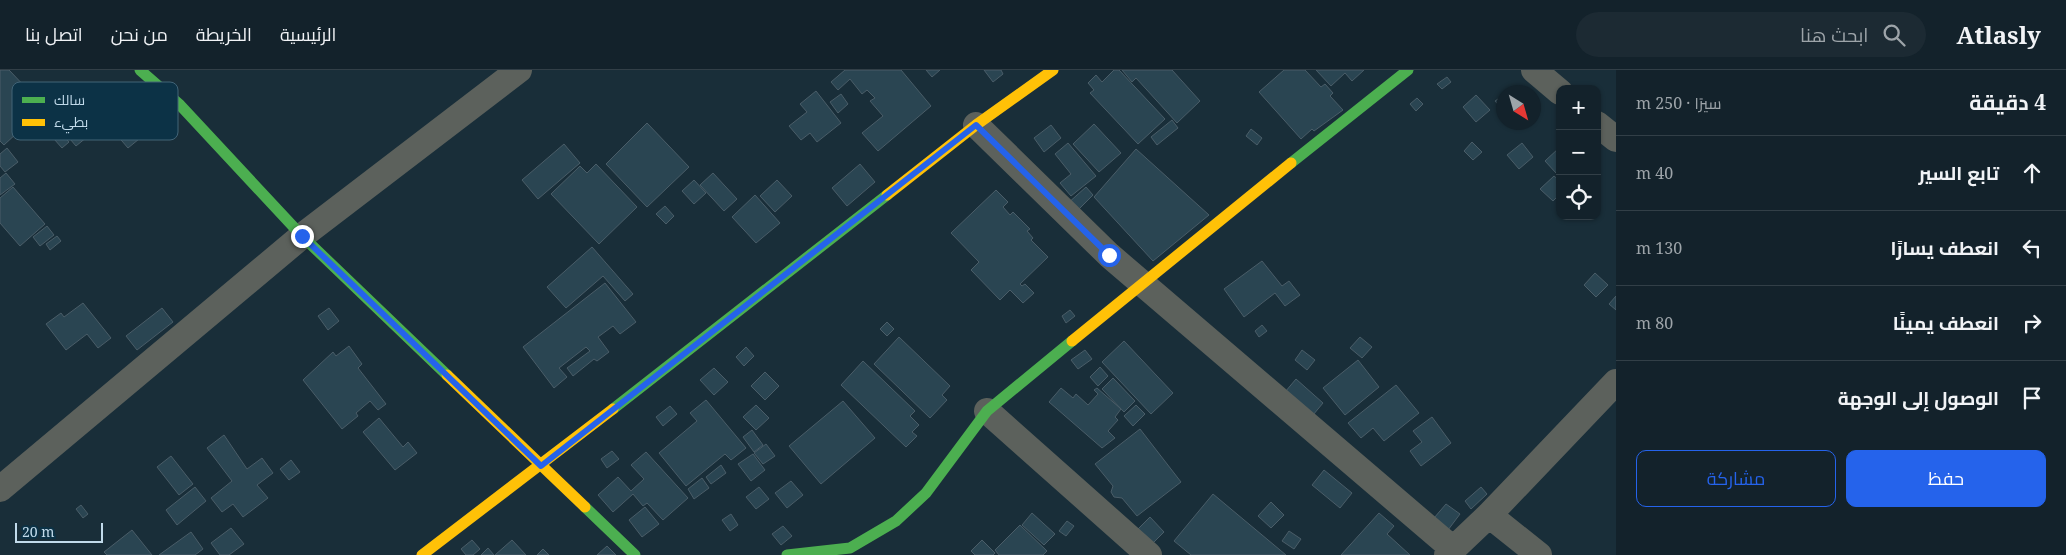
<!DOCTYPE html>
<html lang="ar">
<meta charset="utf-8">
<style>
:root{--surface:#13222b;--page:#1c2a33;--text:#f1f3f6;--muted:#9da4a9;--line:#323f47;--accent:#2563eb}
body{margin:0;font-family:"Noto Serif",Cairo,serif;background:var(--page);color:var(--text);direction:rtl}
.controls{position:absolute;right:15px;top:15px;display:grid;overflow:hidden;border-radius:10px;box-shadow:0 1px 4px #0004}
.controls button{width:45px;height:45px;display:grid;place-items:center;padding:0;border:0;border-bottom:1px solid var(--line);background:var(--surface);color:var(--text);font:25px sans-serif}
.compass{position:absolute;left:1496px;top:15px;width:45px;height:45px;border-radius:50%;background:var(--surface);box-shadow:0 1px 4px #0004;rotate:143deg}
.scale{position:absolute;left:15px;bottom:12px;width:88px;box-sizing:border-box;padding-left:5px;border:2px solid #c1daea;border-top:0;font-size:14px;line-height:18px;white-space:nowrap;color:#c1daea;-webkit-text-stroke:4px #0c3246;paint-order:stroke}
.stop{position:absolute;width:15px;height:15px;margin:-11px;border:4px solid #2563eb;border-radius:50%;background:#fff}
.stop.end{background:#2563eb;border-color:#fff;box-shadow:0 1px 5px #0008}
.list{margin:0;padding:0;list-style:none}
h2{display:flex;justify-content:space-between;align-items:center;height:65px;margin:0;padding:0 20px;font-size:21px}
h2 small{font-size:16px;font-weight:400;color:var(--muted)}
.list li{display:grid;grid-template-columns:32px 1fr auto;gap:15px;align-items:center;box-sizing:border-box;height:75px;padding:0 20px;border-top:1px solid var(--line)}
.list b{display:block;font-size:19px;white-space:nowrap}
.list em{font-size:16px;font-style:normal;color:var(--muted)}
.actions{display:flex;gap:10px;padding:15px 20px}
.actions a{flex:1;padding:11px 0;border:1px solid var(--accent);border-radius:10px;text-align:center;font-size:18px;color:var(--accent)}
.actions .main{background:var(--accent);color:#fff}
.icon{flex:none;width:28px;height:28px;fill:none;stroke:currentColor;stroke-width:2;stroke-linecap:round;stroke-linejoin:round}
.map{position:relative;flex:none;width:1616px;height:485px;overflow:hidden;direction:ltr}
header{display:flex;align-items:center;gap:30px;box-sizing:border-box;height:70px;padding:0 25px;background:var(--surface);border-bottom:1px solid var(--line)}
header strong{font-size:24px}
nav{display:flex;gap:28px;margin-inline-start:auto;font-size:18px}
.search{width:350px;height:45px;background:var(--page);display:flex;align-items:center;gap:12px;box-sizing:border-box;padding:0 18px;border-radius:28px;color:var(--muted);font-size:19px}
main{display:flex}
aside{flex:1;background:var(--surface)}
.map>svg:first-child{display:block}
</style>
<header>
<strong>Atlasly</strong>
<div class="search"><svg class="icon" aria-label="search" viewBox="0 0 24 24"><circle cx="10" cy="10" r="6"/><path d="M15 15l6 6"/></svg>ابحث هنا</div>
<nav><a>الرئيسية</a><a>الخريطة</a><a>من نحن</a><a>اتصل بنا</a></nav>
</header>
<main>
<aside>
<h2>4 دقيقة<small>سيرًا · 250 m</small></h2>
<ul class="list">
<li><svg class="icon" aria-label="ahead" viewBox="0 0 24 24"><path d="M12 20V5M6 11l6-6 6 6"/></svg><div><b>تابع السير</b></div><em>40 m</em></li>
<li><svg class="icon" aria-label="left" viewBox="0 0 24 24"><path d="M17 20v-9H6M10 6l-5 5 5 5"/></svg><div><b>انعطف يسارًا</b></div><em>130 m</em></li>
<li><svg class="icon" aria-label="right" viewBox="0 0 24 24"><path d="M7 20v-9h11M14 6l5 5-5 5"/></svg><div><b>انعطف يمينًا</b></div><em>80 m</em></li>
<li><svg class="icon" aria-label="arrive" viewBox="0 0 24 24"><path d="M6 21V4h12l-3 4 3 4H6"/></svg><div><b>الوصول إلى الوجهة</b></div></li>
</ul>
<div class="actions"><a class="main">حفظ</a><a>مشاركة</a></div>
</aside>
<div class="map">
<svg width="1616" height="485" viewBox="0 0 1616 485">
<rect width="100%" height="100%" fill="#192e39"/>
<path fill="#2a4552" stroke="#4a5d68" d="M 0,0 L 9,0 L 51,44 L 38,56 L 32,49 L 4,75 L 0,71 Z
M 845,0 L 901,0 L 931,36 L 878,81 L 862,63 L 883,46 L 870,31 L 875,28 L 867,20 L 862,24 L 850,9 L 838,20 L 831,12 Z
M 926,0 L 940,0 L 932,7 Z
M 984,0 L 1001,0 L 1003,4 L 993,12 Z
M 1114,0 L 1119,0 L 1165,49 L 1138,74 L 1090,23 L 1094,20 L 1088,13 L 1096,5 L 1102,12 Z
M 1122,0 L 1172,0 L 1200,31 L 1177,53 L 1136,8 L 1132,12 Z
M 1284,0 L 1305,0 L 1321,17 L 1325,14 L 1333,23 L 1330,26 L 1343,40 L 1314,61 L 1312,59 L 1301,69 L 1259,22 Z
M 1316,0 L 1364,0 L 1352,11 L 1345,3 L 1331,16 Z
M 1447,7 L 1451,12 L 1442,19 L 1437,14 Z
M 816,21 L 841,53 L 817,72 L 810,63 L 801,70 L 789,56 L 807,42 L 800,34 Z
M 841,24 L 848,34 L 838,43 L 830,32 Z
M 1476,25 L 1490,40 L 1476,52 L 1463,37 Z
M 1504,25 L 1504,41 L 1495,31 Z
M 1417,28 L 1423,34 L 1416,41 L 1410,34 Z
M 114,39 L 139,69 L 128,78 L 103,49 Z
M 1172,50 L 1178,58 L 1157,75 L 1151,67 Z
M 76,52 L 87,67 L 76,76 L 64,62 Z
M 647,53 L 689,97 L 647,137 L 606,94 Z
M 1094,54 L 1121,83 L 1099,102 L 1073,74 Z
M 1051,55 L 1061,68 L 1044,82 L 1034,68 Z
M 1251,59 L 1262,68 L 1257,75 L 1246,66 Z
M 61,63 L 69,72 L 62,78 L 54,69 Z
M 1472,72 L 1482,82 L 1473,90 L 1464,81 Z
M 1068,73 L 1096,106 L 1071,126 L 1060,113 L 1071,104 L 1055,84 Z
M 1522,73 L 1533,87 L 1519,99 L 1507,85 Z
M 564,74 L 580,93 L 538,129 L 522,110 Z
M 7,78 L 18,92 L 5,102 L 0,96 L 0,84 Z
M 1559,78 L 1560,99 L 1556,103 L 1545,91 Z
M 1136,79 L 1209,145 L 1153,191 L 1094,127 Z
M 596,94 L 637,137 L 599,174 L 551,124 L 580,96 L 587,103 Z
M 860,94 L 875,112 L 847,136 L 832,118 Z
M 6,103 L 15,114 L 0,125 L 0,108 Z
M 713,103 L 737,129 L 724,141 L 700,115 Z
M 1554,106 L 1560,111 L 1560,124 L 1553,131 L 1540,119 Z
M 694,110 L 706,123 L 694,134 L 682,121 Z
M 777,110 L 792,126 L 775,142 L 760,126 Z
M 13,117 L 45,154 L 20,176 L 0,153 L 0,128 Z
M 1086,117 L 1093,125 L 1075,143 L 1067,134 Z
M 996,120 L 1008,132 L 1003,137 L 1010,145 L 1013,142 L 1030,159 L 1027,161 L 1033,168 L 1031,170 L 1048,187 L 1020,214 L 1022,216 L 1025,214 L 1034,223 L 1023,233 L 1010,220 L 1000,230 L 971,200 L 979,192 L 951,163 Z
M 755,125 L 780,153 L 756,173 L 732,147 Z
M 665,136 L 674,146 L 666,154 L 656,144 Z
M 47,156 L 54,165 L 40,176 L 33,167 Z
M 57,166 L 61,171 L 50,180 L 46,174 Z
M 592,177 L 633,224 L 625,231 L 603,206 L 566,238 L 547,217 Z
M 1262,191 L 1282,216 L 1289,211 L 1300,225 L 1285,236 L 1275,223 L 1244,247 L 1224,219 Z
M 1595,203 L 1608,215 L 1596,227 L 1584,215 Z
M 605,213 L 636,252 L 620,264 L 613,256 L 598,267 L 609,282 L 597,291 L 594,289 L 573,306 L 567,298 L 590,281 L 586,277 L 559,298 L 567,307 L 554,318 L 523,277 Z
M 1616,226 L 1616,240 L 1609,234 Z
M 83,233 L 111,268 L 98,278 L 87,264 L 66,280 L 46,254 L 61,243 L 64,247 Z
M 162,238 L 173,252 L 137,280 L 126,266 Z
M 329,238 L 339,251 L 328,260 L 318,246 Z
M 1070,240 L 1075,246 L 1066,253 L 1062,246 Z
M 887,252 L 894,259 L 887,266 L 880,259 Z
M 1262,255 L 1267,261 L 1259,267 L 1255,261 Z
M 899,267 L 950,316 L 942,325 L 947,330 L 930,348 L 874,294 Z
M 1360,267 L 1372,277 L 1362,288 L 1350,278 Z
M 1124,271 L 1173,323 L 1151,344 L 1102,292 Z
M 349,276 L 362,294 L 358,298 L 386,334 L 378,340 L 370,331 L 356,343 L 358,346 L 342,359 L 303,310 L 333,282 L 336,286 Z
M 746,277 L 754,286 L 744,296 L 736,287 Z
M 1085,280 L 1092,289 L 1078,299 L 1071,290 Z
M 1302,280 L 1315,290 L 1307,300 L 1295,290 Z
M 1358,290 L 1379,317 L 1345,345 L 1323,318 Z
M 863,291 L 915,341 L 910,346 L 919,355 L 912,362 L 917,366 L 906,377 L 841,315 Z
M 1100,297 L 1108,306 L 1098,316 L 1090,307 Z
M 714,298 L 728,312 L 714,325 L 700,310 Z
M 765,302 L 779,316 L 765,330 L 751,316 Z
M 1113,308 L 1135,331 L 1124,342 L 1102,319 Z
M 1296,309 L 1323,333 L 1313,345 L 1285,322 Z
M 1396,315 L 1419,343 L 1384,371 L 1373,358 L 1361,368 L 1348,353 Z
M 1061,318 L 1073,328 L 1076,324 L 1088,335 L 1098,324 L 1094,320 L 1097,318 L 1121,339 L 1115,347 L 1118,350 L 1108,361 L 1115,368 L 1102,378 L 1049,332 Z
M 706,330 L 746,378 L 731,390 L 725,384 L 686,416 L 659,383 L 697,351 L 690,343 Z
M 843,331 L 875,368 L 821,414 L 789,376 Z
M 756,335 L 769,348 L 756,360 L 743,347 Z
M 1136,335 L 1145,344 L 1133,356 L 1124,346 Z
M 670,336 L 677,344 L 663,356 L 656,347 Z
M 1432,347 L 1451,373 L 1421,396 L 1410,381 L 1422,372 L 1413,361 Z
M 379,348 L 403,377 L 408,372 L 417,383 L 395,400 L 363,362 Z
M 1140,359 L 1181,412 L 1137,446 L 1122,428 L 1114,427 L 1111,422 L 1113,416 L 1095,394 Z
M 752,360 L 763,375 L 754,382 L 743,367 Z
M 224,365 L 247,399 L 262,388 L 273,403 L 257,415 L 268,428 L 243,447 L 233,434 L 222,442 L 211,428 L 232,411 L 207,378 Z
M 766,374 L 775,386 L 763,394 L 754,383 Z
M 612,381 L 619,389 L 607,398 L 601,389 Z
M 646,382 L 688,428 L 663,450 L 647,433 L 643,436 L 633,424 L 613,442 L 598,425 L 618,407 L 631,421 L 644,409 L 631,395 Z
M 753,384 L 765,400 L 751,411 L 738,394 Z
M 171,386 L 193,414 L 179,425 L 157,397 Z
M 291,390 L 300,402 L 289,410 L 280,399 Z
M 721,395 L 726,403 L 711,414 L 706,407 Z
M 1324,400 L 1352,423 L 1340,438 L 1312,415 Z
M 702,408 L 709,418 L 694,429 L 688,419 Z
M 791,411 L 803,425 L 787,438 L 775,423 Z
M 195,417 L 206,431 L 177,455 L 166,440 Z
M 759,417 L 769,429 L 756,439 L 746,427 Z
M 1481,417 L 1487,424 L 1471,439 L 1465,431 Z
M 1213,424 L 1286,485 L 1191,485 L 1174,471 Z
M 1271,432 L 1284,445 L 1271,458 L 1258,446 Z
M 1446,434 L 1460,444 L 1448,460 L 1434,448 Z
M 81,435 L 88,444 L 83,448 L 76,439 Z
M 645,437 L 659,454 L 642,467 L 629,450 Z
M 1032,443 L 1055,464 L 1044,475 L 1022,455 Z
M 1379,443 L 1394,456 L 1387,464 L 1410,485 L 1341,485 Z
M 731,444 L 738,455 L 730,461 L 722,450 Z
M 1150,447 L 1164,462 L 1151,475 L 1137,460 Z
M 1067,451 L 1074,456 L 1066,466 L 1059,461 Z
M 1020,455 L 1047,481 L 1043,485 L 999,485 L 995,480 Z
M 783,456 L 792,466 L 781,475 L 772,464 Z
M 231,458 L 244,474 L 229,485 L 220,485 L 211,473 Z
M 132,460 L 152,485 L 107,485 L 104,482 Z
M 1289,461 L 1301,469 L 1294,479 L 1282,471 Z
M 191,462 L 203,479 L 195,485 L 159,485 Z
M 472,470 L 480,479 L 473,485 L 466,485 L 461,479 Z
M 512,470 L 526,485 L 495,485 Z
M 982,470 L 995,483 L 993,485 L 975,485 L 971,481 Z
M 607,476 L 616,485 L 597,485 Z
M 488,478 L 494,485 L 481,485 Z
M 543,479 L 549,485 L 537,485 Z"/>
<g fill="none" stroke-linecap="round" stroke-linejoin="round">
<path stroke="#5c615c" stroke-width="26" d="M 1534,0 L 1560,22
M 1597,54 L 1616,69
M 976,55 L 1109,185 L 1453,479
M 987,341 L 1149,485
M 0,419 L 302,166 L 519,0
M 1489,445 L 1539,485
M 1447,485 L 1489,445 L 1616,312"/>
<path stroke="#4caf50" stroke-width="11" d="M 140,0 L 180,35 L 302,166 L 447,305
M 1291,93 L 1408,0
M 613,339 L 887,125
M 585,437 L 635,485
M 787,485 L 850,478 L 896,451 L 926,423 L 987,341 L 1072,271"/>
<path stroke="#ffc107" stroke-width="11" d="M 887,125 L 976,55 L 1053,0
M 1072,271 L 1291,93
M 447,305 L 585,437
M 422,485 L 613,339"/>
</g>
<g fill="none" stroke-linecap="round" stroke-linejoin="round">
<path stroke="#2563eb" stroke-width="6" d="M 302,166 L 541,396 L 976,55 L 1109,185"/>
</g>
<rect x="12" y="12" width="166" height="58" rx="8" fill="#0c3246" stroke="#426477" stroke-width="1"/>
<rect x="22" y="27" width="23" height="6" fill="#4caf50"/>
<rect x="22" y="49" width="23" height="7" fill="#ffc107"/>
<g font-size="14" fill="#c1daea">
<text x="54" y="35">سالك</text>
<text x="54" y="57">بطيء</text>
</g>
</svg>
<div class="controls">
<button>+</button>
<button>−</button>
<button><svg class="icon" aria-label="locate" viewBox="0 0 24 24"><circle cx="12" cy="12" r="6"/><path d="M12 2v4M12 18v4M2 12h4M18 12h4"/></svg></button>
</div>
<svg class="compass" viewBox="-18 -18 36 36"><path d="M0-13l5 13h-10z" fill="#e53935"/><path d="M0 13l5-13h-10z" fill="#9da4a9"/></svg>
<div class="scale">20 m</div>
<div class="stop" style="left:1109px;top:185px"></div>
<div class="stop end" style="left:302px;top:166px"></div>
</div>
</main>
